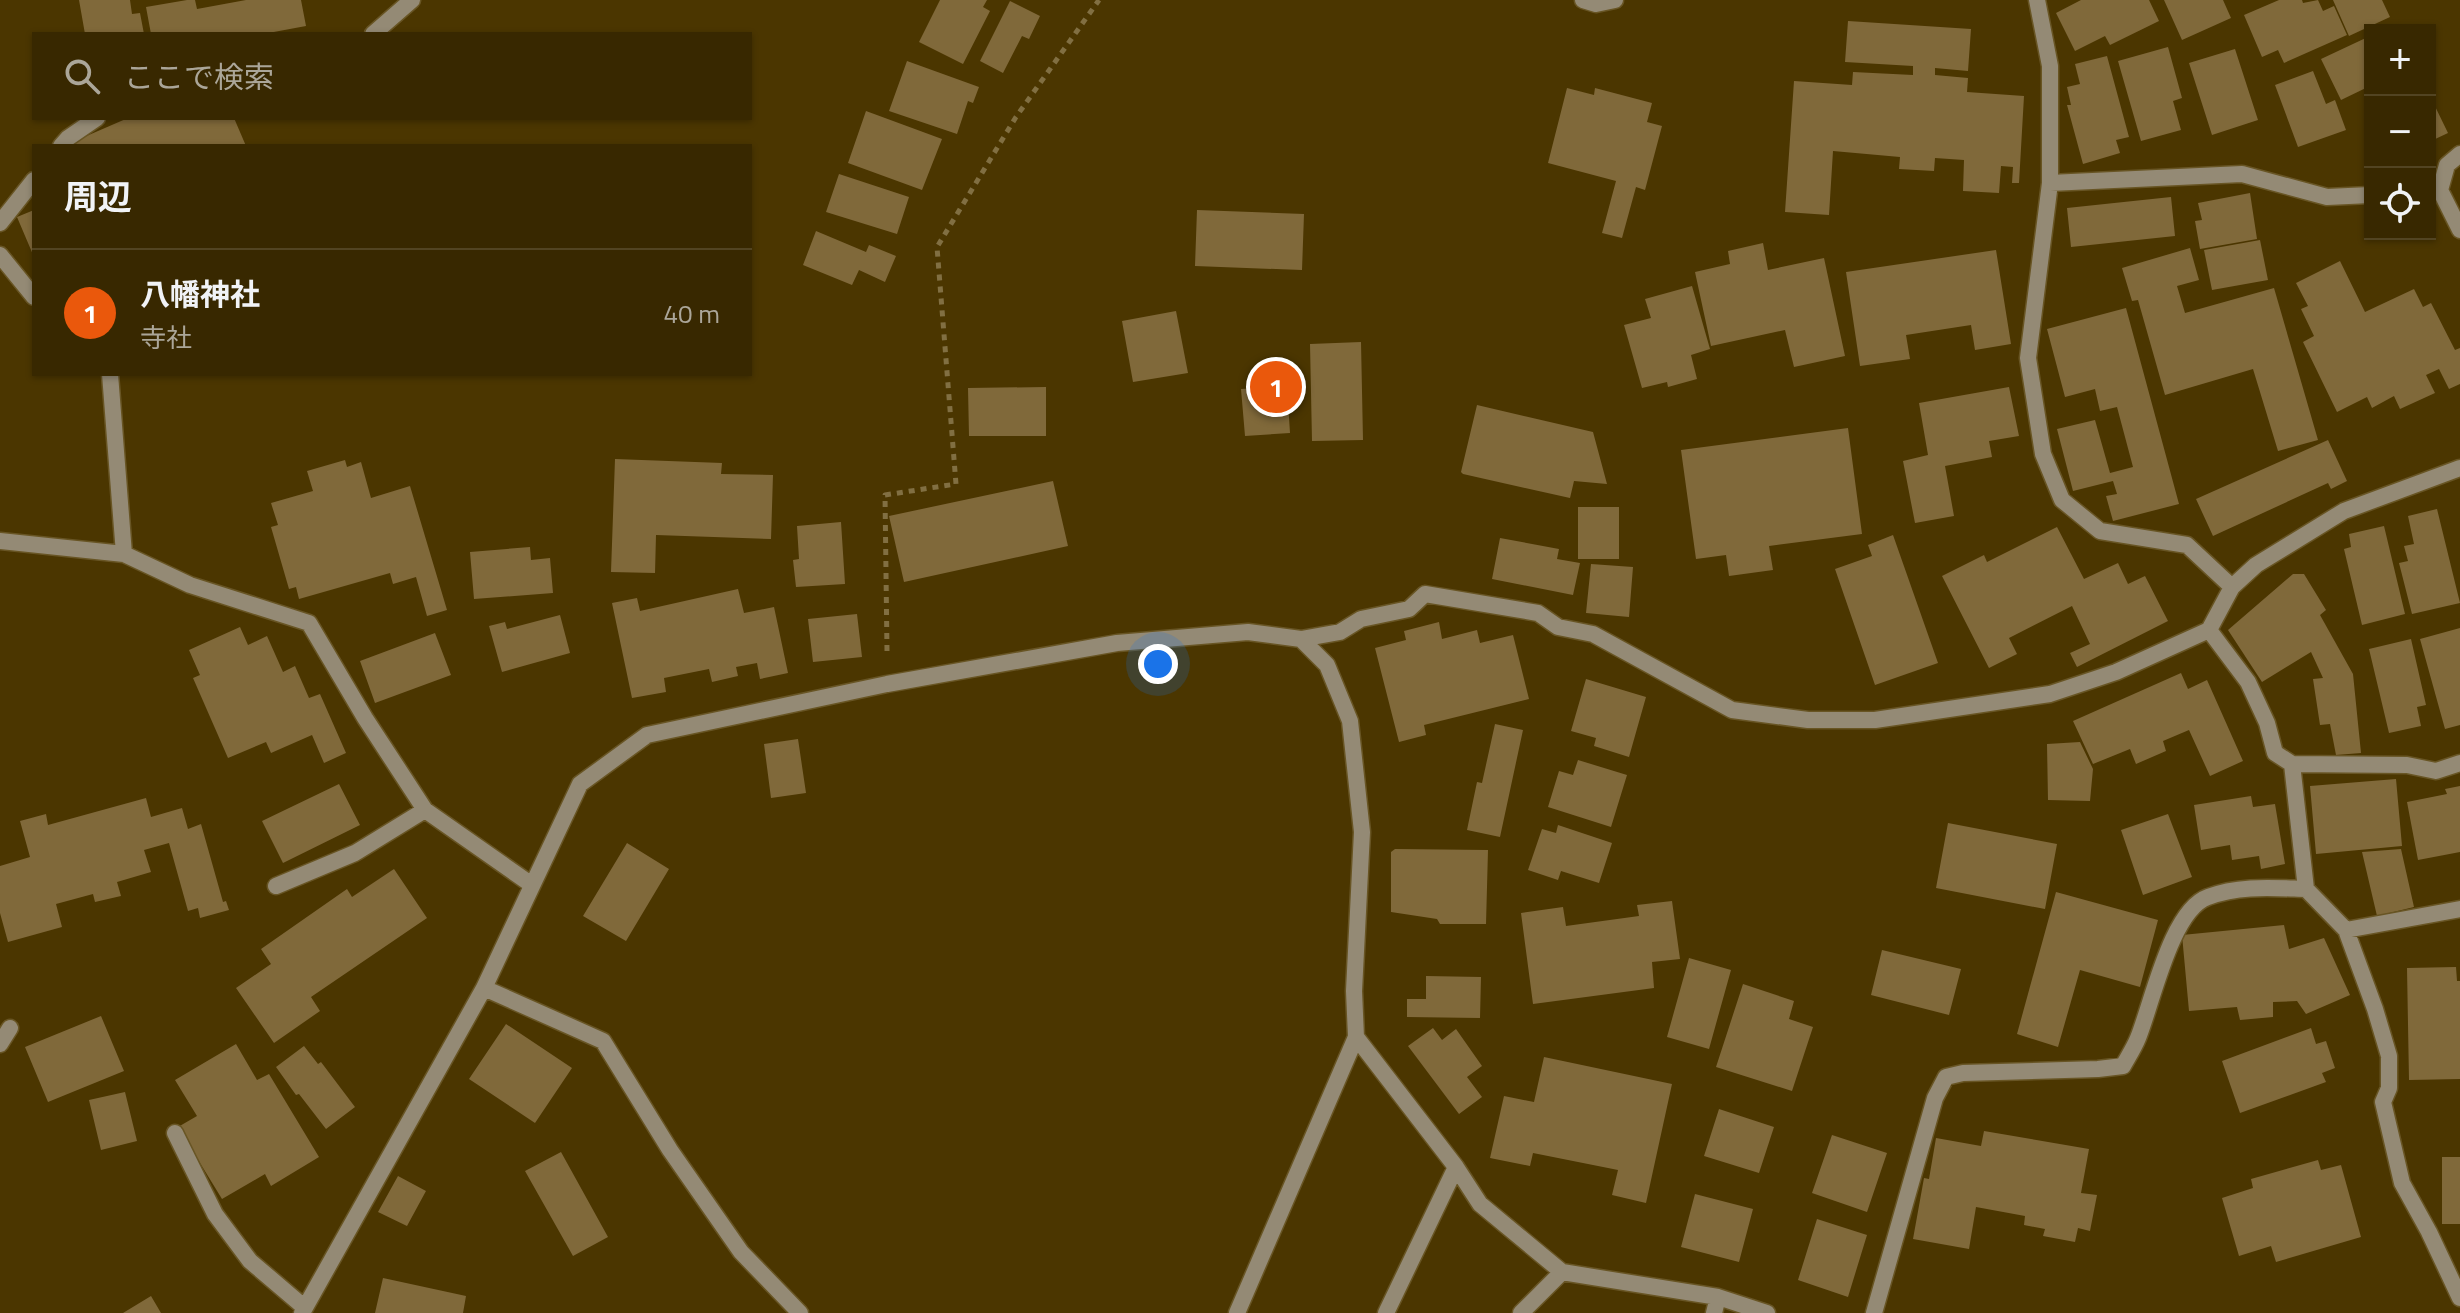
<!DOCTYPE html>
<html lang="ja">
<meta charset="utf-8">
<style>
:root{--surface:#382800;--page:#43340f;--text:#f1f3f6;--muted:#aba699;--line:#524422;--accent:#ea580c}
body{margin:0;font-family:"Titillium Web","Noto Sans JP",sans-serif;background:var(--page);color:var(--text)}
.controls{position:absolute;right:24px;top:24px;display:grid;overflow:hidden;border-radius:0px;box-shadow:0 2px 6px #0004}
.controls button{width:72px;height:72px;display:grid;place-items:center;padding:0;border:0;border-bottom:2px solid var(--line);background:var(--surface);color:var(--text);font:40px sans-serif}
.you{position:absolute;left:1158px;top:664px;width:28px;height:28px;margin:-20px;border:6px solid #fff;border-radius:50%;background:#1a73e8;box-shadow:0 0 0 12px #1a73e833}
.badge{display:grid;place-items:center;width:52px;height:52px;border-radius:50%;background:var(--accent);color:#fff;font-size:26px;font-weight:700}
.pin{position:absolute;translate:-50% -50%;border:4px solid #fff;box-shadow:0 2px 8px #0006}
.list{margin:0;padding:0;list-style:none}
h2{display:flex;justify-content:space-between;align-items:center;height:104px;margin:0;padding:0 32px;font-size:34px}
h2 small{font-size:26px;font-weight:400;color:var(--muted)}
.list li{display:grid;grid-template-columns:52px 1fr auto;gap:24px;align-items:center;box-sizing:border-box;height:128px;padding:0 32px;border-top:2px solid var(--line)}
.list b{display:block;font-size:30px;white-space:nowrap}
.list p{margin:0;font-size:26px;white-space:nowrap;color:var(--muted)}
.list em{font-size:26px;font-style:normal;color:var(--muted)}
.icon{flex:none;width:44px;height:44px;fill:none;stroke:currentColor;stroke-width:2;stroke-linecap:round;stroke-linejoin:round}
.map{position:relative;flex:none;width:2460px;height:1313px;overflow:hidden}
.search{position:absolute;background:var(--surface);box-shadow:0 2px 6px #0004;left:32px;top:32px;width:720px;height:88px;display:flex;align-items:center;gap:20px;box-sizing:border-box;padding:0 28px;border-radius:0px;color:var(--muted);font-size:30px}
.panel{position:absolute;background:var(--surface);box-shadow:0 2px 6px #0004;left:32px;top:144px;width:720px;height:232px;border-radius:0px}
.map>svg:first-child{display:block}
</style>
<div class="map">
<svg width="2460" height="1313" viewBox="0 0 2460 1313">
<rect width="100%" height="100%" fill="#4b3600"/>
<path fill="#80693a" d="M 79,0 L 130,0 L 132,14 L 140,13 L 144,34 L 85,34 Z
M 187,0 L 195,0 L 197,9 L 246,0 L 301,0 L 306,26 L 263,34 L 151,34 L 146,7 Z
M 940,0 L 987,0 L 983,7 L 990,11 L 963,64 L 919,42 Z
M 2081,0 L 2149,0 L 2159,21 L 2110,45 L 2105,36 L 2075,51 L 2056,13 Z
M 2164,0 L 2223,0 L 2231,18 L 2182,40 Z
M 2279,0 L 2302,0 L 2303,3 L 2318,0 L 2323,11 L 2334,6 L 2347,35 L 2284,63 L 2278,50 L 2262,57 L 2244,15 Z
M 2333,0 L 2382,0 L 2390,17 L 2349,36 Z
M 1010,1 L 1040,16 L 1029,39 L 1022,36 L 1003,73 L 980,61 Z
M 1848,21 L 1971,29 L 1968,71 L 1935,68 L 1935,75 L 1968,78 L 1967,92 L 2024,96 L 2019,183 L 2012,183 L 2013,167 L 2001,166 L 1999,193 L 1963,191 L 1964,160 L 1935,158 L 1934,171 L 1899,169 L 1900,157 L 1833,151 L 1829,215 L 1785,212 L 1794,81 L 1852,85 L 1853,72 L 1913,75 L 1913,66 L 1845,62 Z
M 2370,36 L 2370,86 L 2341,100 L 2321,59 Z
M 2168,47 L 2182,98 L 2173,101 L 2181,130 L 2141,141 L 2118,61 Z
M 2235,49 L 2258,120 L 2212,135 L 2189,63 Z
M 2107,56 L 2129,137 L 2116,140 L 2120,153 L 2083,164 L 2067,105 L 2071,105 L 2067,87 L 2080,84 L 2075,64 Z
M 907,61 L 979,87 L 973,103 L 968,101 L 957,134 L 889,111 Z
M 2313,71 L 2326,104 L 2335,100 L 2346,130 L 2298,147 L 2275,85 Z
M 1567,88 L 1594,95 L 1595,88 L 1652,103 L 1647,122 L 1662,126 L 1645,190 L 1636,187 L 1622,238 L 1602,233 L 1616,181 L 1548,163 Z
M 2430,96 L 2448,133 L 2431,141 L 2430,139 Z
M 866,111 L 942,139 L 922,190 L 848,163 Z
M 128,118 L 182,118 L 182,120 L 188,118 L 234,118 L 246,146 L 69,146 L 68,144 Z
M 839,174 L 909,197 L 897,234 L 826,212 Z
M 2250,193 L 2257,239 L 2200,249 L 2195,221 L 2202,220 L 2198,203 Z
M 2171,197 L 2175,236 L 2071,247 L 2067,208 Z
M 34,210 L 34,257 L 17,217 Z
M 1197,210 L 1304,214 L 1302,270 L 1195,266 Z
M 816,231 L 866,252 L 869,245 L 896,256 L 885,282 L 859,270 L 852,285 L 803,265 Z
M 2260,240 L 2268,280 L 2212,290 L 2204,250 Z
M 1763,243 L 1768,270 L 1824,258 L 1845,356 L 1794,367 L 1785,330 L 1711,346 L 1695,272 L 1730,264 L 1728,251 Z
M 2190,248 L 2199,280 L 2177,286 L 2185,313 L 2274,288 L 2318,440 L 2278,451 L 2253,369 L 2165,395 L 2138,300 L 2132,301 L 2122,268 Z
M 1996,250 L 2011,344 L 1975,350 L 1971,325 L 1906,335 L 1910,359 L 1860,366 L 1846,272 Z
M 2340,261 L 2365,312 L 2414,289 L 2423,307 L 2431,303 L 2455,350 L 2460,348 L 2460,384 L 2449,389 L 2439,369 L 2426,375 L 2435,393 L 2400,409 L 2394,396 L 2372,408 L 2367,397 L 2337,412 L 2303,342 L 2314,336 L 2301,309 L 2308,306 L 2296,283 Z
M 1692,286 L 1710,349 L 1691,355 L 1697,379 L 1668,387 L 1667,382 L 1642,388 L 1624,325 L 1651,318 L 1645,299 Z
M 2126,308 L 2179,504 L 2113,521 L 2106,496 L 2117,494 L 2113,481 L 2073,491 L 2057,429 L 2095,420 L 2110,473 L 2133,467 L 2117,407 L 2100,411 L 2095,389 L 2065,397 L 2047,329 Z
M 1176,311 L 1188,373 L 1133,382 L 1122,321 Z
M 1361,342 L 1363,440 L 1312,441 L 1310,344 Z
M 1287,386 L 1290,433 L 1245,436 L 1241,389 Z
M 1046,387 L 1046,436 L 969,436 L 968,388 Z
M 2009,387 L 2019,436 L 1989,441 L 1992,457 L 1945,466 L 1954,516 L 1915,523 L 1903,461 L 1928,455 L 1919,403 Z
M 1477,405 L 1593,432 L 1607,484 L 1574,481 L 1570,498 L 1463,474 L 1461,472 Z
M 1848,428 L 1862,534 L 1769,546 L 1773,570 L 1729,576 L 1726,555 L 1696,559 L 1681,450 Z
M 2328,440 L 2347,481 L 2331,489 L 2328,483 L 2213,536 L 2196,499 Z
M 615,459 L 722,463 L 721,474 L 773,475 L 771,539 L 656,535 L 655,573 L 611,572 Z
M 345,460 L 347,467 L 361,462 L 371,498 L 410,486 L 447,610 L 427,616 L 416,577 L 393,584 L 390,573 L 299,599 L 296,587 L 289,589 L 271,527 L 278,525 L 271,503 L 313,491 L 307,471 Z
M 1053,481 L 1068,546 L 904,582 L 889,516 Z
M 1578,507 L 1619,507 L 1619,559 L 1578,559 Z
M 2437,509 L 2460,603 L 2412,614 L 2399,563 L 2408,561 L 2404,546 L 2414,544 L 2408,516 Z
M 841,522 L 845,584 L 796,587 L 793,560 L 799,559 L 797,526 Z
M 2384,526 L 2405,614 L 2362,625 L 2344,549 L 2351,547 L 2349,534 Z
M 2057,527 L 2084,579 L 2118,563 L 2128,584 L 2145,576 L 2168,621 L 2077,667 L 2070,653 L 2090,644 L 2072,606 L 2009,638 L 2017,654 L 1989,668 L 1942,576 L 1984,555 L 1987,562 Z
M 1893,535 L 1938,663 L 1875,685 L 1835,569 L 1872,556 L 1868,545 Z
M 1500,538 L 1559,549 L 1557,559 L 1580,563 L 1573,595 L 1492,579 Z
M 530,547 L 531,560 L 550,558 L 553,593 L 474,599 L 470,552 Z
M 1591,564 L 1633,567 L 1629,617 L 1586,613 Z
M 2293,574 L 2304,574 L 2326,610 L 2320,615 L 2353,674 L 2361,753 L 2336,755 L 2330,724 L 2320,725 L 2313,679 L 2323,678 L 2311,652 L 2262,682 L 2228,630 Z
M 738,589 L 744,613 L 774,607 L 788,673 L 760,679 L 757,663 L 736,667 L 738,676 L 712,682 L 709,669 L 664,678 L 666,692 L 632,698 L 612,603 L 637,598 L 640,611 Z
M 857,614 L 862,657 L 813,662 L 808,619 Z
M 560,615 L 570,653 L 502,672 L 489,626 L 505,622 L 507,629 Z
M 1439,622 L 1442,639 L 1477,630 L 1480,643 L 1513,635 L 1529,699 L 1424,725 L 1426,735 L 1399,742 L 1375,648 L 1406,640 L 1404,631 Z
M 240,627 L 248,645 L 267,636 L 283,672 L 295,666 L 309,698 L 320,694 L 346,753 L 324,763 L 312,735 L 271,753 L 266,742 L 228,758 L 193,678 L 200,675 L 189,650 Z
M 2460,628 L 2460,725 L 2445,729 L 2420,639 Z
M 435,633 L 451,675 L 375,703 L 360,661 Z
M 2411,639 L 2426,705 L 2417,707 L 2421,726 L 2389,733 L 2369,649 Z
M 2181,673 L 2188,689 L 2207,680 L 2243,761 L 2210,776 L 2189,730 L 2163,741 L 2166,751 L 2136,764 L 2130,749 L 2093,764 L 2073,721 Z
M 1586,679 L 1646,697 L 1629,757 L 1594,746 L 1596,738 L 1571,731 Z
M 1495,724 L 1523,730 L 1500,837 L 1467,830 L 1477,782 L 1482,783 Z
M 798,739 L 806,793 L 771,798 L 764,744 Z
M 2080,742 L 2093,769 L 2090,801 L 2048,800 L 2047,744 Z
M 1578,760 L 1627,775 L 1611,827 L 1548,807 L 1559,771 L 1573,775 Z
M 2396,779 L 2402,846 L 2316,854 L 2310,786 Z
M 339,784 L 360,825 L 283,863 L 262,821 Z
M 2460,786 L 2460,852 L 2418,860 L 2407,802 L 2447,794 L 2445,789 Z
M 2251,796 L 2253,807 L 2275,804 L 2285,864 L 2261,869 L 2259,856 L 2232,860 L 2230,845 L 2201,850 L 2194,805 Z
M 146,798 L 151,817 L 182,808 L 188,829 L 201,824 L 223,902 L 226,901 L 229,910 L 200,918 L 198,908 L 188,911 L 169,843 L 144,850 L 151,872 L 117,882 L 121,896 L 95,902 L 93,894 L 56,904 L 62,927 L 8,942 L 0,913 L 0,866 L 30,857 L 20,821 L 46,814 L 48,825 Z
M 2168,814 L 2192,877 L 2143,895 L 2121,830 Z
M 1948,823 L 2057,844 L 2045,909 L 1936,888 Z
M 1558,825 L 1612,843 L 1599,883 L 1561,871 L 1558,880 L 1528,870 L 1542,829 L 1556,833 Z
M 627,843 L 669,869 L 626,941 L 583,916 Z
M 1395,849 L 1488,850 L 1486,924 L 1440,924 L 1437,919 L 1391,912 L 1391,852 Z
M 2401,849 L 2414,907 L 2377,916 L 2362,852 Z
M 394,869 L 427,918 L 311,997 L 320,1011 L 274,1043 L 236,988 L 271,964 L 261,949 L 347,889 L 352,897 Z
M 2056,892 L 2158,920 L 2140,987 L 2080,970 L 2058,1047 L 2017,1034 Z
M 1672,901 L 1680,959 L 1652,962 L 1654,988 L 1533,1004 L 1521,913 L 1563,907 L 1566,926 L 1639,916 L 1637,905 Z
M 2284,925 L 2289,949 L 2324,938 L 2350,995 L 2306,1014 L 2297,1001 L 2273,1002 L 2273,1017 L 2240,1020 L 2237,1007 L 2189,1011 L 2182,935 Z
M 1882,950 L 1961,969 L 1949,1015 L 1871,995 Z
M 1689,958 L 1731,970 L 1709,1049 L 1667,1037 Z
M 2456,967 L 2457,981 L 2460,981 L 2460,1079 L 2409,1080 L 2407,968 Z
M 1426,976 L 1481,977 L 1480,1018 L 1407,1017 L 1407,999 L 1426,999 Z
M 1743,984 L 1794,1001 L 1789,1019 L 1813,1027 L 1792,1091 L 1716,1067 Z
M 101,1016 L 124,1071 L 48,1102 L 25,1047 Z
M 506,1024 L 572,1068 L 535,1123 L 469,1079 Z
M 1433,1028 L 1442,1040 L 1456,1029 L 1482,1066 L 1467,1077 L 1482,1097 L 1459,1114 L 1408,1046 Z
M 2311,1028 L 2316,1044 L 2326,1041 L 2335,1068 L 2322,1073 L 2326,1082 L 2240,1113 L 2222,1061 Z
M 236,1044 L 257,1080 L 269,1074 L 319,1157 L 271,1186 L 265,1174 L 222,1199 L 178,1127 L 197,1116 L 175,1080 Z
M 304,1046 L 318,1064 L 321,1062 L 355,1107 L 326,1129 L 299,1094 L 296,1095 L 276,1067 Z
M 1544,1057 L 1672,1084 L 1646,1203 L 1612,1195 L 1618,1170 L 1533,1153 L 1530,1166 L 1490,1158 L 1504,1096 L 1534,1102 Z
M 125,1092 L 137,1141 L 101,1150 L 89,1100 Z
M 1719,1109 L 1774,1127 L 1759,1173 L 1704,1156 Z
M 1984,1131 L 2089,1149 L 2081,1193 L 2097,1195 L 2090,1231 L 2078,1228 L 2075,1242 L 2043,1236 L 2045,1229 L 2024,1225 L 2025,1216 L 1976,1207 L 1969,1249 L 1913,1239 L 1924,1178 L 1929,1179 L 1936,1138 L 1981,1146 Z
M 1832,1135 L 1887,1153 L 1867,1212 L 1812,1193 Z
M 561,1152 L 608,1237 L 573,1256 L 525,1171 Z
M 2442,1157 L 2460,1157 L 2460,1224 L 2442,1224 Z
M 2318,1160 L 2321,1170 L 2341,1165 L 2361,1237 L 2276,1262 L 2271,1246 L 2239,1256 L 2222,1198 L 2253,1188 L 2251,1179 Z
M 398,1176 L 426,1191 L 407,1226 L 378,1212 Z
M 1695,1194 L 1753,1209 L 1739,1262 L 1681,1247 Z
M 1817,1219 L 1867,1235 L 1848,1297 L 1798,1280 Z
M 383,1278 L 466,1296 L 463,1313 L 375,1313 Z
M 151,1296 L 161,1313 L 123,1313 Z"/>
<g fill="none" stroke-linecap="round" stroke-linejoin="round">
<g stroke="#685524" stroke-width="19">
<path id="minor" d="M 1583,0 L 1596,4 L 1615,0
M 2037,0 L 2050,66 L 2050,183 L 2028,358 L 2043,454 L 2062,500 L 2100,531 L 2187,545 L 2232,587
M 373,34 L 412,0
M 61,146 L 68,138 L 97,118
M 2050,183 L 2242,174 L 2327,197 L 2370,195
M 2440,190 L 2460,230
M 2430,191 L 2440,190 L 2447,165 L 2460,154
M 0,223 L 34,180
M 0,255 L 34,297
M 110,374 L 124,554
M 0,541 L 124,554 L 190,585 L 309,623 L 365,718 L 425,810 L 532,885
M 2209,630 L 2248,682 L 2267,723 L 2275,753 L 2292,764 L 2306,889
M 1301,639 L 1340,632 L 1361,619 L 1409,609 L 1425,594 L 1538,613 L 1558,627 L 1593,634 L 1732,710 L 1808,720 L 1875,720 L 2050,694 L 2116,672 L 2209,630 L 2232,587 L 2256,565 L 2344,511 L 2460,468
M 2292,764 L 2407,765 L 2436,771 L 2460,763
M 276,886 L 355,853 L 425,810
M 2346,930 L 2375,1009 L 2389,1056 L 2389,1088 L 2383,1102 L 2402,1183 L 2429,1232 L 2460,1298
M 484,988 L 603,1041 L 670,1150 L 741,1252 L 800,1313
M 0,1044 L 10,1028
M 175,1133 L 215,1214 L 250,1261 L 304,1307
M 302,1313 L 484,988 L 580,784 L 647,735 L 887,684 L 1117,643 L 1248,632 L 1301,639 L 1327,665 L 1350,721 L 1362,832 L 1354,991 L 1356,1037 L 1456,1167 L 1480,1204 L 1562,1272 L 1718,1297 L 1767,1313
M 1237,1313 L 1356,1037
M 1386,1313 L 1456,1167
M 1521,1313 L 1562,1272
M 1714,1313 L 1718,1297
M 1874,1313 L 1935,1098 L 1946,1077 L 1963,1073 L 2098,1069 L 2123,1066 C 2128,1057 2134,1048 2138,1038 C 2152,1004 2171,910 2208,897 C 2239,885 2273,888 2306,889 L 2346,930 L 2460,909"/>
</g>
<path stroke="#816f42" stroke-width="5" stroke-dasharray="6 6" stroke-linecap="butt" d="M 887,651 L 885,495 L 956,484 L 937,247 L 1016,117 L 1099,0"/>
<use href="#minor" stroke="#948a75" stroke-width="16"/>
</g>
</svg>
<div class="controls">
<button>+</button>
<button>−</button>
<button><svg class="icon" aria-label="locate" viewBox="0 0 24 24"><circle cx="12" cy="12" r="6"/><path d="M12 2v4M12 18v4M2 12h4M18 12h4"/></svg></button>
</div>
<div class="you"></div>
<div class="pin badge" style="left:1276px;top:387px">1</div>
<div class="search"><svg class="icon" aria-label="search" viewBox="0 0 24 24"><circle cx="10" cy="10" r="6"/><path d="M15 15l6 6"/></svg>ここで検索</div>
<section class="panel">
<h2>周辺<small></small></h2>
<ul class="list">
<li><span class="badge">1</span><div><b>八幡神社</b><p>寺社</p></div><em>40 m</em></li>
</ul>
</section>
</div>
